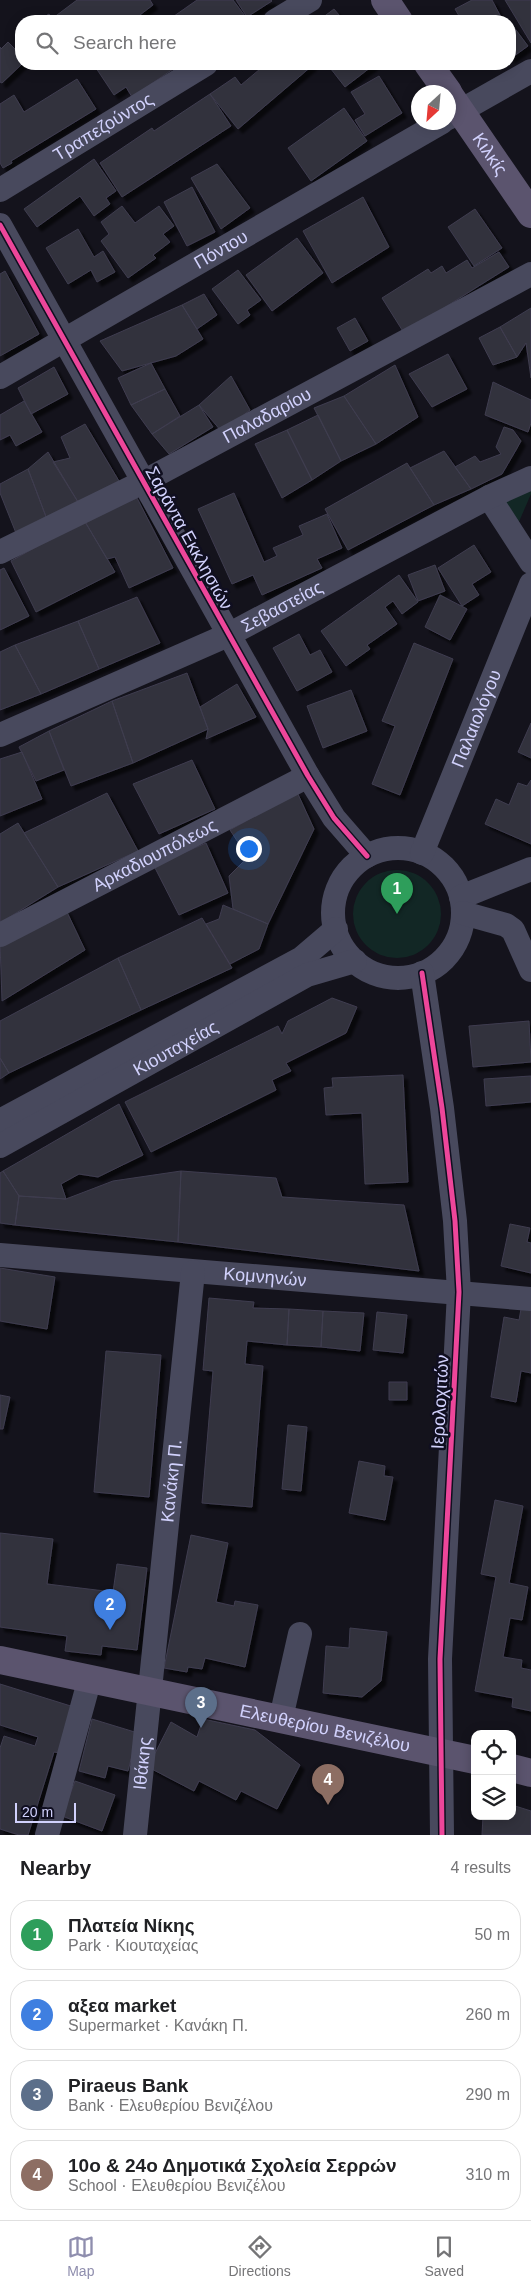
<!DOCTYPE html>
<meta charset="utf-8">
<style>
:root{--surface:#fff;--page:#f6f6f6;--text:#202124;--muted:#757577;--line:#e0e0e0;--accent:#8f8eae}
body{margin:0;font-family:Arial,sans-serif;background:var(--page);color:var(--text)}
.controls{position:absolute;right:15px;bottom:15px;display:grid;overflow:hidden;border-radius:10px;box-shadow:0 2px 12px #0003}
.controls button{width:45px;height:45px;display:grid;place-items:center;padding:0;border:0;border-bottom:1px solid var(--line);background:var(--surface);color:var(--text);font:25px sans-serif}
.compass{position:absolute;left:411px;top:85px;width:45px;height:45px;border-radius:50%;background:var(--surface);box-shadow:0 2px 12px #0003;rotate:206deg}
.scale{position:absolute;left:15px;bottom:12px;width:61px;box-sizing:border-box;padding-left:5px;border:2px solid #d1d1fc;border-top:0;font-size:14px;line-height:18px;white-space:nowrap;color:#d1d1fc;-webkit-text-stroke:4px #100f20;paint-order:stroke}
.you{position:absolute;left:248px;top:848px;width:18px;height:18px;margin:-12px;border:4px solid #fff;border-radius:50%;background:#1a73e8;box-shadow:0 0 0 8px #1a73e833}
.badge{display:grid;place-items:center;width:32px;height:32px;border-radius:50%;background:var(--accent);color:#fff;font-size:16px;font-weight:700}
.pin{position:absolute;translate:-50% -41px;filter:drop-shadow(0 1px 2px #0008)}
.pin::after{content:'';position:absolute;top:26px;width:18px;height:15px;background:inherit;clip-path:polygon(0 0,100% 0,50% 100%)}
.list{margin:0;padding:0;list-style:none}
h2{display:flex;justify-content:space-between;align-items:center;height:65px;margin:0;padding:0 20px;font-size:21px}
h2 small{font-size:16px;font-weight:400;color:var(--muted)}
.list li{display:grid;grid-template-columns:32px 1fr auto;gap:15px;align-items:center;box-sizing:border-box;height:70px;margin:0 10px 10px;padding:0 10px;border:1px solid var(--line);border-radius:20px}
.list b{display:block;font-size:19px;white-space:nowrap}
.list p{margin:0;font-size:16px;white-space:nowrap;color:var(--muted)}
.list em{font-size:16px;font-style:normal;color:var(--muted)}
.icon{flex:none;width:28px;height:28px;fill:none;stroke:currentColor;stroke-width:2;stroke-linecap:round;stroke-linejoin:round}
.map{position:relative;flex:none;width:531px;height:1835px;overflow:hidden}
.search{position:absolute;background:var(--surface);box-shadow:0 2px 12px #0003;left:15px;right:15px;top:15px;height:55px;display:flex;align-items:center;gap:12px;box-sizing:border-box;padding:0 18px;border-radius:20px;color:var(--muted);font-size:19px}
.sheet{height:385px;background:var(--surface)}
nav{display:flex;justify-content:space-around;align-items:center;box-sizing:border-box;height:70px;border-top:1px solid var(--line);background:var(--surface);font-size:14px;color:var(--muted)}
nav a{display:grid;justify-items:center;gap:2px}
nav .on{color:var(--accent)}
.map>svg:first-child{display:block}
</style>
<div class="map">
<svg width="531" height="1835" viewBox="0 0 531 1835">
<defs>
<filter id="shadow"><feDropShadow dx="4.5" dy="4.5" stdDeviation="1" flood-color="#0009"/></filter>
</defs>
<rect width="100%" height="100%" fill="#14131c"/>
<path fill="#122725" d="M 531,484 L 531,494 L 518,524 L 501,500 Z
M353 914a44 44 0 1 1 88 0a44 44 0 1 1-88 0Z"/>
<path fill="#32313e" stroke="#3f3d4f" filter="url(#shadow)" d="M 77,0 L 150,0 L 153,5 L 132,21 L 56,21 L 53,18 Z
M 197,0 L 233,0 L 245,16 L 238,21 L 167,21 Z
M 236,0 L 271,0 L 272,1 L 247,17 Z
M 472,0 L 492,0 L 502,19 L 498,21 L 462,21 L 455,9 Z
M 505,0 L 531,0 L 531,43 Z
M 334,9 L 344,21 L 318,21 Z
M 49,14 L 54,21 L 37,21 Z
M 510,22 L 528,46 L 510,59 Z
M 8,42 L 21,55 L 22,64 L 2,83 L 0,82 L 0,47 L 1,49 Z
M 96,64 L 177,64 L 179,65 L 132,97 L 126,87 L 114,95 L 94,65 Z
M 266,64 L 313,65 L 238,129 L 210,94 L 235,77 L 241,85 Z
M 327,64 L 375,64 L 345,87 Z
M 379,76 L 402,113 L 365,136 L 355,120 L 365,114 L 351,92 Z
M 77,79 L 96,109 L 11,161 L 12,163 L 3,168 L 0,163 L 0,104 L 14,95 L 24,112 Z
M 210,94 L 231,126 L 122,197 L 100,163 L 152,128 L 154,131 Z
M 344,108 L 367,141 L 311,181 L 288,148 Z
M 94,159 L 116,191 L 106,198 L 110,204 L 94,216 L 80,196 L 37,227 L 24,209 Z
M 217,164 L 250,208 L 221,229 L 191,178 Z
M 192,187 L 215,232 L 187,246 L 164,202 Z
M 363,197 L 389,247 L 332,283 L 303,231 Z
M 122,206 L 135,223 L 159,206 L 174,226 L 163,234 L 170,242 L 153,255 L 156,258 L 128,278 L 101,241 L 109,234 L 101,222 Z
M 475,209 L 502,248 L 474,266 L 448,227 Z
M 78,229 L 94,257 L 103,251 L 115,272 L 97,282 L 91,270 L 68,284 L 46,248 Z
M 297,238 L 323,273 L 272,311 L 246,275 Z
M 499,252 L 509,267 L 404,333 L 382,298 L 428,269 L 431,273 L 442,266 L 446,273 L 467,260 L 472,268 Z
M 238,270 L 261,300 L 247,310 L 250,315 L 238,324 L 212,289 Z
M 5,271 L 39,334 L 0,356 L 0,274 Z
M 204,294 L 217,315 L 197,329 L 182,305 Z
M 182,305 L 203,339 L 176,356 L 122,371 L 100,341 Z
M 531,308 L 531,378 L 526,343 L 517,357 L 500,327 Z
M 355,318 L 368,341 L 350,351 L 337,328 Z
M 500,327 L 517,357 L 493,365 L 479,338 Z
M 448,354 L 467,389 L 432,407 L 409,374 Z
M 151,363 L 165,389 L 131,405 L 118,378 Z
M 395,365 L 418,417 L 376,444 L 344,396 Z
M 54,367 L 68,394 L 31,414 L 18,388 Z
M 231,376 L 250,410 L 222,432 L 199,405 Z
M 493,382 L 531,400 L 531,423 L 528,432 L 485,415 Z
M 165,389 L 180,416 L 152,434 L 131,405 Z
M 344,396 L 376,444 L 341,461 L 314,408 Z
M 24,401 L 42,432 L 16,446 L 10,435 L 0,440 L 0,415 Z
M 199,405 L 213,427 L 169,454 L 152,434 Z
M 318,415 L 341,461 L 312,480 L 287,430 Z
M 85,424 L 119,481 L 78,502 L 53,462 L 70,458 L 61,437 Z
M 504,427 L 513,430 L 521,441 L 516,450 L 502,474 L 471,489 L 455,467 L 475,456 L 480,462 L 501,454 L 496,447 Z
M 287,430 L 312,480 L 282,498 L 255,444 Z
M 444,451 L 471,489 L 434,505 L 410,468 Z
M 48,452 L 78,502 L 48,522 L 28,469 Z
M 407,463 L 434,505 L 348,550 L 325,509 Z
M 28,469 L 48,522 L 16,533 L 0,493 L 0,484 Z
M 234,493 L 264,562 L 277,556 L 273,548 L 303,535 L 299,526 L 327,514 L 342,548 L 317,559 L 322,568 L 262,595 L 253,575 L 232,584 L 198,509 Z
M 137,498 L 173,568 L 129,588 L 115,557 L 107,559 L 84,520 Z
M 84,520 L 115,572 L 36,612 L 11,561 Z
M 474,545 L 491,572 L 472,584 L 479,595 L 462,606 L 438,568 Z
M 435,565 L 445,591 L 418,601 L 408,575 Z
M 4,568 L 29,616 L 0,630 L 0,570 Z
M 399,575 L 418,602 L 402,614 L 393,601 L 385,607 L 397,624 L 367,645 L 370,649 L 346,666 L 321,631 Z
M 440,595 L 467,609 L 450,640 L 425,627 Z
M 137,597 L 160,643 L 99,669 L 78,621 Z
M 78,621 L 99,669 L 41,694 L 15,645 Z
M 299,634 L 310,655 L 320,650 L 332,672 L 297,691 L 273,648 Z
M 414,643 L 453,659 L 400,795 L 372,784 L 395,726 L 382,721 Z
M 15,645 L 41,694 L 0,710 L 0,652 Z
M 187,673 L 208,729 L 133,763 L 112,701 Z
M 237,684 L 256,717 L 206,739 L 208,729 L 200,707 Z
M 351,690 L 367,731 L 323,748 L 307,706 Z
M 112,701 L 133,763 L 71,786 L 49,731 Z
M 531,723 L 531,758 L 518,752 Z
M 49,731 L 64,770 L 36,781 L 19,747 Z
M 22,752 L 42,799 L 0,816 L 0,759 Z
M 192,760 L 215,809 L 159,834 L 133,784 Z
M 531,780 L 531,844 L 485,824 L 496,799 L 509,805 L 518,783 L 527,786 Z
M 297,792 L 314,829 L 268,924 L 233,909 L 229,876 L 259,846 L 243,850 L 230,830 Z
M 107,793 L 138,851 L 58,887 L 24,833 Z
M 18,823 L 58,887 L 0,923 L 0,834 Z
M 206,843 L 228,893 L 179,915 L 154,866 Z
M 223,905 L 268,924 L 259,949 L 230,964 L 206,924 L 219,919 Z
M 66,910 L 85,950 L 2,1001 L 0,943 Z
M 202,918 L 232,968 L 141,1010 L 118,958 Z
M 118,958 L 141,1010 L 9,1073 L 0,1058 L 0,1021 Z
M 332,998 L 357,1007 L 346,1033 L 286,1063 L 291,1071 L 272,1080 L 276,1090 L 151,1152 L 125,1102 L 278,1026 L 282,1034 L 288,1021 Z
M 529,1021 L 531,1062 L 473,1067 L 469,1026 Z
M 0,1058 L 9,1073 L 0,1079 Z
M 403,1075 L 408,1182 L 365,1184 L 362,1113 L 326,1115 L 324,1088 L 333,1087 L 332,1078 Z
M 531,1076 L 531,1102 L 486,1106 L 484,1079 Z
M 119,1104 L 143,1155 L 98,1177 L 79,1174 L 61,1184 L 66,1199 L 19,1196 L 3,1171 Z
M 3,1171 L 19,1196 L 15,1225 L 0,1223 L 0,1173 Z
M 181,1171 L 276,1178 L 282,1197 L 404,1205 L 419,1271 L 178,1242 Z
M 181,1171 L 178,1242 L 15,1225 L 19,1196 L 66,1199 L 113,1181 Z
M 510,1224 L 530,1228 L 527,1242 L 531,1243 L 531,1273 L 501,1266 Z
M 0,1268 L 55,1277 L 47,1329 L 0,1321 Z
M 209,1298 L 254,1302 L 253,1308 L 289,1309 L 287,1345 L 247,1341 L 245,1364 L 263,1366 L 252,1507 L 202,1503 L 213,1371 L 203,1370 Z
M 289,1309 L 323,1311 L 321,1347 L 287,1345 Z
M 521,1309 L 531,1310 L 531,1373 L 521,1371 L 516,1402 L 491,1397 L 504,1317 L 519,1320 Z
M 323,1311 L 364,1313 L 360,1351 L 321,1347 Z
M 377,1312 L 407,1315 L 403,1353 L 373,1350 Z
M 106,1351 L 161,1355 L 149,1497 L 94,1492 Z
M 389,1382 L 407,1382 L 407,1400 L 389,1400 Z
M 0,1395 L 10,1397 L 3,1429 L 0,1429 Z
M 288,1425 L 307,1427 L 301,1491 L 282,1489 Z
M 359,1461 L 385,1466 L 384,1476 L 393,1477 L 385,1520 L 349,1513 Z
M 495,1500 L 523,1506 L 509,1583 L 528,1587 L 522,1620 L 510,1618 L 503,1657 L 522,1660 L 521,1668 L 531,1670 L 531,1711 L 512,1707 L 513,1698 L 475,1691 L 496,1577 L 481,1574 Z
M 0,1533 L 53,1539 L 47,1584 L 113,1592 L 117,1564 L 147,1568 L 137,1650 L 102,1646 L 101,1655 L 65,1651 L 67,1636 L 0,1627 Z
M 191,1535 L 228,1543 L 216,1602 L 234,1606 L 235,1601 L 258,1605 L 245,1667 L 205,1658 L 202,1669 L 188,1667 L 187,1672 L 164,1668 Z
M 350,1628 L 387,1632 L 381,1681 L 362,1697 L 323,1693 L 326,1646 L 349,1648 Z
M 0,1684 L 74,1707 L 60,1753 L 54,1752 L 28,1835 L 19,1835 L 0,1829 L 0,1748 L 4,1736 L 35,1746 L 38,1737 L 0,1725 Z
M 92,1719 L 138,1733 L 128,1771 L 108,1766 L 105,1778 L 79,1771 Z
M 203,1719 L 255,1730 L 300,1765 L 277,1809 L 241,1791 L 236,1800 L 199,1781 L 194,1791 L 148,1767 L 171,1722 L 197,1737 Z
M 75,1781 L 115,1795 L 102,1831 L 62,1816 Z
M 512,1805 L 531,1811 L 531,1835 L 482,1835 L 483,1816 L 512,1816 Z"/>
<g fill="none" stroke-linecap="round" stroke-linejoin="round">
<g stroke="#48495d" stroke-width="24">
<path d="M 275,21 L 310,0"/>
<path d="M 448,118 L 531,71"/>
<path id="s1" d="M 0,190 L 206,64"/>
<path d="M 0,225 L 308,776 L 334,818 L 367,856"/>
<path id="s2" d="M 0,377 L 442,122"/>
<path d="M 489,497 L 531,562"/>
<path id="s3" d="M 0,552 L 143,482 L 531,274"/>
<path id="s4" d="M 0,735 L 228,635 L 489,497 L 531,478"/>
<circle cx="398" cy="913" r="65"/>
<path id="s5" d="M 422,853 L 531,584"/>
<path d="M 461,897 L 531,869"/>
<path d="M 463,913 L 506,925 L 513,930 L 531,970"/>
<path id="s6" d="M 0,935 L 308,776"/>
<path d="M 422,973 L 442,1108 L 455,1221 L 459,1292 L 440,1659 L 442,1835"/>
<path d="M 0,1121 L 302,958 L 336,929"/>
<path id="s7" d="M 0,1146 L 307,975 L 355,961"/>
<path id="s8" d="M 0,1255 L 531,1299"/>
<path d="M 281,1718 L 300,1634"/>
<path d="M 47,1835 L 90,1678"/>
<path id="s9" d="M 135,1835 L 193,1272"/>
</g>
<g stroke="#5b546e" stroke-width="28">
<path d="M 385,0 L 399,21"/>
<path d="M 428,64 L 448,92"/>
<path id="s10" d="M 448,93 L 531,214"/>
<path id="s11" d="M 0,1660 L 475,1760"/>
<path d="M 512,1768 L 531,1773"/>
</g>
<g stroke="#100f20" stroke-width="8">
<path id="cycleway" d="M 0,225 L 308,776 L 334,818 L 367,856
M 422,973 L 442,1108 L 455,1221 L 459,1292 L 440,1659 L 442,1835"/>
</g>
<use href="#cycleway" stroke="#ed469a" stroke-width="5"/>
</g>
<g text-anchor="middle" stroke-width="5" stroke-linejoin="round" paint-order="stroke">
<g font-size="18" fill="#d1d1fc" stroke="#100f20">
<text dy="6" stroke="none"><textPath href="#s1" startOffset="121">Τραπεζούντος</textPath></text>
<text dy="6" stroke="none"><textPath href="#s10" startOffset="74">Κιλκίς</textPath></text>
<text dy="6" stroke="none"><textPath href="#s2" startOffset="255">Πόντου</textPath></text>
<text dy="6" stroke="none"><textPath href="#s3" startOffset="300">Παλαδαρίου</textPath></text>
<text transform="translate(189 538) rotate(61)" y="6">Σαράντα Εκκλησιών</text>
<text dy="6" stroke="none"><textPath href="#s4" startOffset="310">Σεβαστείας</textPath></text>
<text dy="6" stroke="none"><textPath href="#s5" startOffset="145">Παλαιολόγου</textPath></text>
<text dy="6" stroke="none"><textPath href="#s6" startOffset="174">Αρκαδιουπόλεως</textPath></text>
<text dy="6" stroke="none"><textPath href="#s7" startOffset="201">Κιουταχείας</textPath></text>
<text dy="6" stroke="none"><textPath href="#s8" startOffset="266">Κομνηνών</textPath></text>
<text transform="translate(440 1402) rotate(-87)" y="6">Ιερολοχιτών</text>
<text dy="6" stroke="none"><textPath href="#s9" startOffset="356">Κανάκη Π.</textPath></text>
<text dy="6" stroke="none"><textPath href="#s11" startOffset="332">Ελευθερίου Βενιζέλου</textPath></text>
<text dy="6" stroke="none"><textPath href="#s9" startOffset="72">Ιθάκης</textPath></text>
</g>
</g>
</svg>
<div class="controls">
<button><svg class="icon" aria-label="locate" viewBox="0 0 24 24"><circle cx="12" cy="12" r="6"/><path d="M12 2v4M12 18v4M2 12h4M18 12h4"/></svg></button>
<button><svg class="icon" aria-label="layers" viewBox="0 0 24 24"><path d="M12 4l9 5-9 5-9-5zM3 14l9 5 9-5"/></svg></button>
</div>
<svg class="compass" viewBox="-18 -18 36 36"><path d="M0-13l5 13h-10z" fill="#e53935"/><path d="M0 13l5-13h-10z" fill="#757577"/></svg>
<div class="scale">20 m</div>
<div class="you"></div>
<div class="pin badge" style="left:397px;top:914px;background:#2e9e5b">1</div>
<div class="pin badge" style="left:110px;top:1630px;background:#3f7fe0">2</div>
<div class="pin badge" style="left:201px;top:1728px;background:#5c6f8a">3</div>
<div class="pin badge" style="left:328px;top:1805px;background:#8d6e63">4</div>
<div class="search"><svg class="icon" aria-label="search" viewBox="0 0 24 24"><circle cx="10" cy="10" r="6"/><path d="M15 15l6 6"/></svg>Search here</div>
</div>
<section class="sheet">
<h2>Nearby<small>4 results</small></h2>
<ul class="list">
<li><span class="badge" style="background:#2e9e5b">1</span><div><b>Πλατεία Νίκης</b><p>Park · Κιουταχείας</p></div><em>50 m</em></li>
<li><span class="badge" style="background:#3f7fe0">2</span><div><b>αξεα market</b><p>Supermarket · Κανάκη Π.</p></div><em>260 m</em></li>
<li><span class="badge" style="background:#5c6f8a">3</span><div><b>Piraeus Bank</b><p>Bank · Ελευθερίου Βενιζέλου</p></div><em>290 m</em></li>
<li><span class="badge" style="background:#8d6e63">4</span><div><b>10ο &amp; 24ο Δημοτικά Σχολεία Σερρών</b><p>School · Ελευθερίου Βενιζέλου</p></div><em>310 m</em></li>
</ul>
</section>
<nav>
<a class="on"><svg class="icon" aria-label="map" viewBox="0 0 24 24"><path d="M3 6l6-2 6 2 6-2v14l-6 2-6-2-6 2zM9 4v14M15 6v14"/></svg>Map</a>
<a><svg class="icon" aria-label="directions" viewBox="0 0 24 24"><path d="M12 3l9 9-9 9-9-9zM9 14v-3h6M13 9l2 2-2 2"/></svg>Directions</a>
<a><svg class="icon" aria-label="saved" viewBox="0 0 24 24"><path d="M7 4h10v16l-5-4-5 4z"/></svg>Saved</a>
</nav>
